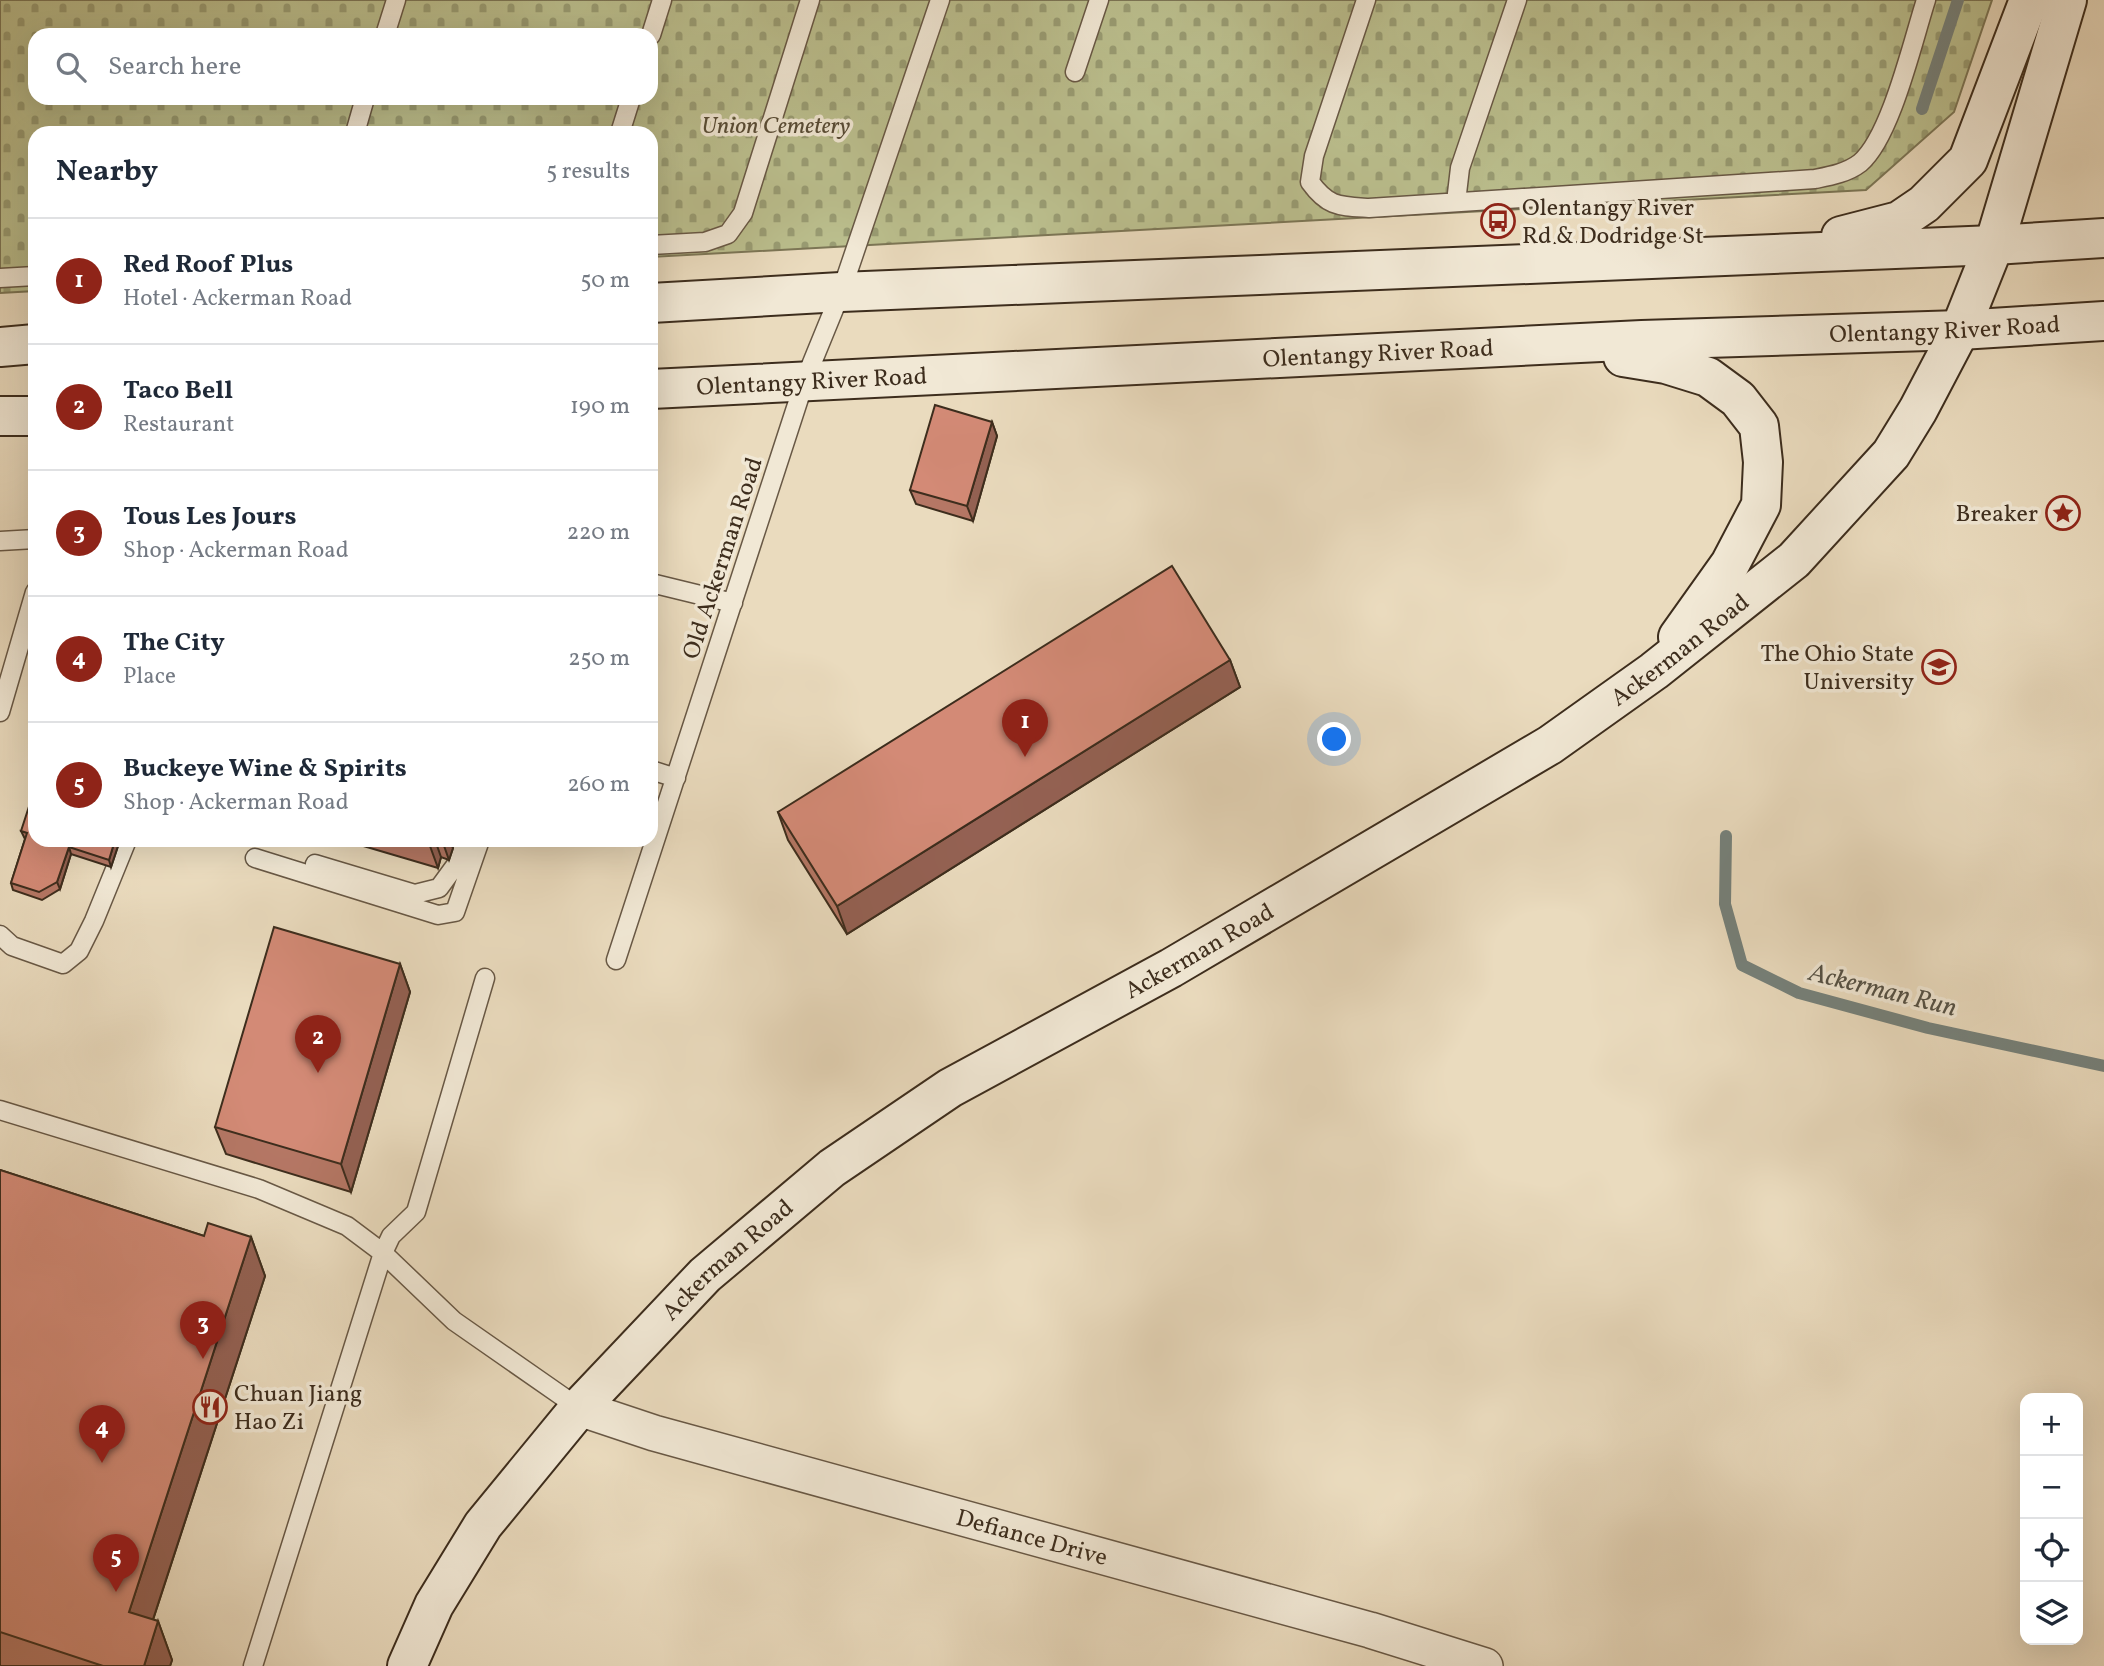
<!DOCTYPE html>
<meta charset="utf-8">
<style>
:root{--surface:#fff;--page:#f6f6f7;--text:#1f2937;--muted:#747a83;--line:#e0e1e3;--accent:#8f2418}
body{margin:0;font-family:Vollkorn,serif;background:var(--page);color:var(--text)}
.controls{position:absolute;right:21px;bottom:21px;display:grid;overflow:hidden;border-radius:14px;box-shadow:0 7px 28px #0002}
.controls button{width:63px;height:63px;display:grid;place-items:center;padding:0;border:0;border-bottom:2px solid var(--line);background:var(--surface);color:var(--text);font:35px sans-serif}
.you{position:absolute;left:1335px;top:740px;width:24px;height:24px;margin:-18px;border:5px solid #fff;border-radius:50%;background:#1a73e8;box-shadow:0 0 0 10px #1a73e833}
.badge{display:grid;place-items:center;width:46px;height:46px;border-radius:50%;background:var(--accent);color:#fff;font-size:23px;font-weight:700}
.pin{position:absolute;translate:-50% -58px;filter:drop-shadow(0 2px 4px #0008)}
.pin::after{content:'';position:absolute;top:37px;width:24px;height:21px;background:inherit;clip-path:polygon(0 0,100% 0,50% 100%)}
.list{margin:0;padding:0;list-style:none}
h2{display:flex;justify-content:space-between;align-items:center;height:91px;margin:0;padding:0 28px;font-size:30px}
h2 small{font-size:23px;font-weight:400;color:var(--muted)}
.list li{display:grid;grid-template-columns:46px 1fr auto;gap:21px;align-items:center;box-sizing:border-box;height:126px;padding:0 28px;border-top:2px solid var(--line)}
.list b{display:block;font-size:26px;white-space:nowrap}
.list p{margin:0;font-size:23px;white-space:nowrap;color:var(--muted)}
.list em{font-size:23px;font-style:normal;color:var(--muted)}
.icon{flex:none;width:38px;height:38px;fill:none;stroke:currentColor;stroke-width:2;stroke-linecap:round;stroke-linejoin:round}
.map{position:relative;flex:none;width:2104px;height:1666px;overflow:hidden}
.search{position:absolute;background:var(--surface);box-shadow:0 7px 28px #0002;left:28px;top:28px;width:630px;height:77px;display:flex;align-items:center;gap:18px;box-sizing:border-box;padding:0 24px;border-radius:21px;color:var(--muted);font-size:26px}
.panel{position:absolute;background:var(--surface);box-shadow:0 7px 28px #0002;left:28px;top:126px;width:630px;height:721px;border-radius:21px}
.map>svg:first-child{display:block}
</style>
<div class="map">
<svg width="2104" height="1666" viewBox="0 0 2104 1666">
<defs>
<pattern id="cemetery-stones" width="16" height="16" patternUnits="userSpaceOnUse" patternTransform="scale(1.75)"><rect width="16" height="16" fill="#bbbf8e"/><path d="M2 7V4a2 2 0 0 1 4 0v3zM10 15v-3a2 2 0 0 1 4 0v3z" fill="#999c73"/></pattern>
</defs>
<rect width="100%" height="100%" fill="#eadbbe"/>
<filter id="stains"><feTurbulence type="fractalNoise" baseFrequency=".00286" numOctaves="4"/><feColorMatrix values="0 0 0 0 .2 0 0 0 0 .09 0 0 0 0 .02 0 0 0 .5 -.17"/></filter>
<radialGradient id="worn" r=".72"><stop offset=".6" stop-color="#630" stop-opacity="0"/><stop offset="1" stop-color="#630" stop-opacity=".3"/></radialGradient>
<path fill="url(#cemetery-stones)" stroke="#7c7656" stroke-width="2" fill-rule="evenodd" d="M 0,0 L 1992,0 L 1954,112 L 1866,190 L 651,257 L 651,133 L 35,133 L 35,291 L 0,293 ZM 35,35 L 651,35 L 651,98 L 35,98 Z"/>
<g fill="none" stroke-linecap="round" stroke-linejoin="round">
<path stroke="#75817b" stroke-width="12" d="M 1922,109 L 1958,0
M 1726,836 L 1725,904 L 1742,965 L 1799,993 L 1928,1028 L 2104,1066"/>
<g stroke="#685845" stroke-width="21">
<path id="lane" d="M 1366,0 L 1314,156 L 1310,182 C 1328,207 1339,206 1369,208 L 1815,179 C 1830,176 1847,173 1860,163 C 1891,137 1913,40 1926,0
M 385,35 L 396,0
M 651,35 L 662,0
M 1075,72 L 1099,0
M 355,133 L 365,98
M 620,133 L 631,98
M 1456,202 L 1460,168 L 1517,0
M 651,245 L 705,242 L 728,234 L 743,213 L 810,0
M 0,278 L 35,276
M 0,541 L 35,539
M 651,583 L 733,603
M 0,712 L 35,592
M 651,770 L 676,778
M 255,858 L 438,915 L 455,912 L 480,840
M 315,864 L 415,894 L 439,888 L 458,862 L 465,840
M 0,935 L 12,946 L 63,964 L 79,951 L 94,921 L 127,840
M 616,960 L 805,380 L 841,292 L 940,0
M 0,1110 L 259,1189 L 347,1226 L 383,1253 L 454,1321 L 579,1408
M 253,1666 L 383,1253 L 391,1236 L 416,1212 L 485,978"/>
</g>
<g stroke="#685845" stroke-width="38">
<g id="street">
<path id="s1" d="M 579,1408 L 654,1433 L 1370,1630 L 1485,1666"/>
</g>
</g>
<g stroke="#3d2d1d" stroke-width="42">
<g id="secondary">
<path d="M 1841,236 L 1899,221 L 1924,204 L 1968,160 L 2029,0"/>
<path d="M 651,303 L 841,292 L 1994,245 L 2104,238"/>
<path d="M 0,347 L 35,344"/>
<path d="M 1623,357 L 1666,364 L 1708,377 L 1738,399 L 1759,426 L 1763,462 L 1761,505 L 1730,564 L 1678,637"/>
<path id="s2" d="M 651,389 L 1642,340 L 1960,330 L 2104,321"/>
<path d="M 0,416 L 35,416"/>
<path id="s3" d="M 407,1666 L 434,1605 L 483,1525 L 579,1408 L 705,1275 L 832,1168 L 950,1088 L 1171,968 L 1550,745 L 1654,671 L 1794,560 L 1891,454 L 1918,410 L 1960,330 L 1994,245 L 2067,0"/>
</g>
</g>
<use href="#lane" stroke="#f1e8d5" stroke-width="18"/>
<use href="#street" stroke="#f1e8d5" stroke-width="35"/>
<use href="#secondary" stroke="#f1e8d5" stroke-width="38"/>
</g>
<path fill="#b57765" stroke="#3d2d1d" stroke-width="2" d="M 992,422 L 997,436 L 973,521 L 916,504 L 910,490 Z
M 1230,660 L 1240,687 L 847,934 L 788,840 L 778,812 Z
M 21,831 L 120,840 L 111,867 L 71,854 L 60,889 L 42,900 L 13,890 L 11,883 L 25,839 Z
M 343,840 L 452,840 L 451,844 L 453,848 L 449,860 L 441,857 L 438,868 Z
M 400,964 L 410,992 L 351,1192 L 226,1154 L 215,1127 Z
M 0,1170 L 204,1236 L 251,1237 L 265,1276 L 153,1620 L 158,1621 L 172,1660 L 170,1666 L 0,1666 Z"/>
<path fill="#946153" stroke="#3d2d1d" stroke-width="2" d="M 992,422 L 997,436 L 973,521 L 967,506 Z
M 1230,660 L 1240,687 L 847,934 L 837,906 Z
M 115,840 L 120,840 L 111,867 L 109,860 Z
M 432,840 L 435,840 L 441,857 L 438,868 L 430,846 Z
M 442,840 L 452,840 L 451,844 L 453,848 L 449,860 Z
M 69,847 L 71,854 L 60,889 L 57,882 Z
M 400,964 L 410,992 L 351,1192 L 341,1164 Z
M 251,1237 L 265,1276 L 143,1650 L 129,1612 Z
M 158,1621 L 172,1660 L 170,1666 L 144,1666 Z"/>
<path fill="#d38a76" stroke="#3d2d1d" stroke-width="2" d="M 935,405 L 992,422 L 967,506 L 910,490 Z
M 1172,566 L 1230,660 L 837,906 L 778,812 Z
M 35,788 L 35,840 L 115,840 L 109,860 L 69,847 L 57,882 L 39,892 L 11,883 L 27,833 L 21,831 Z
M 408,840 L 432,840 L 430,846 Z
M 274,927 L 400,964 L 341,1164 L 215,1127 Z
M 0,1170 L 204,1236 L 208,1223 L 251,1237 L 129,1612 L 158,1621 L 144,1666 L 103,1666 L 0,1632 Z"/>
<defs>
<g id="bus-ring" transform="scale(1.75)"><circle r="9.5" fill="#f1e8d5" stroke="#8f2418" stroke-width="1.5"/><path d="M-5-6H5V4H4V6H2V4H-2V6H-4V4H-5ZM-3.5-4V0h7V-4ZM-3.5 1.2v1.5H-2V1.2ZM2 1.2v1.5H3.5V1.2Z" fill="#8f2418"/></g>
<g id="sight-ring" transform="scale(1.75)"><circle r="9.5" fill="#f1e8d5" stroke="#8f2418" stroke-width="1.5"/><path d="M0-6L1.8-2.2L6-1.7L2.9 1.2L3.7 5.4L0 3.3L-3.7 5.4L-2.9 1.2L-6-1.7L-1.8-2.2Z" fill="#8f2418"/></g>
<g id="university-ring" transform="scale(1.75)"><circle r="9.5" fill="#f1e8d5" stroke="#8f2418" stroke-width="1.5"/><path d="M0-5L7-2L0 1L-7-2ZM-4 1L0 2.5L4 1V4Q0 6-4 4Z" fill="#8f2418"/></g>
<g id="restaurant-ring" transform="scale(1.75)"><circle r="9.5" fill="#f1e8d5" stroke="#8f2418" stroke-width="1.5"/><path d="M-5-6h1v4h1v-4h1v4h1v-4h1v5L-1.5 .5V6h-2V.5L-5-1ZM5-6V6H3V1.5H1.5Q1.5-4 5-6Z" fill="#8f2418"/></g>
</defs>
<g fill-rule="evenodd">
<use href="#bus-ring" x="1498" y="221"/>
<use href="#sight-ring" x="2063" y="513"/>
<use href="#university-ring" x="1939" y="667"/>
<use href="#restaurant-ring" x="210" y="1407"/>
</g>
<g text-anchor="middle" stroke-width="7" stroke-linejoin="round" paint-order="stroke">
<g font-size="24" font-style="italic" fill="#564a34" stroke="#f1e8d5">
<text x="776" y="133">Union Cemetery</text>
</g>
<g font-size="24" fill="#3d2d1d" stroke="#f1e8d5" text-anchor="start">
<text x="1522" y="215">Olentangy River<tspan x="1522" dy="28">Rd &amp; Dodridge St</tspan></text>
<text x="2038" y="521" text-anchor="end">Breaker</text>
<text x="1914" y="661" text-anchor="end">The Ohio State<tspan x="1914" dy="28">University</tspan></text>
<text x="234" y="1401">Chuan Jiang<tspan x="234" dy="28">Hao Zi</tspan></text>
</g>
<g font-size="24" fill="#3d2d1d" stroke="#f1e8d5">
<text dy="8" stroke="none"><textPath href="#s2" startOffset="1295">Olentangy River Road</textPath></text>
<text dy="8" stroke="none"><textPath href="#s2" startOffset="728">Olentangy River Road</textPath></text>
<text dy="8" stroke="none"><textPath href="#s2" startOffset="161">Olentangy River Road</textPath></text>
<text transform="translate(722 558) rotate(-72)" y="8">Old Ackerman Road</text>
<text dy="8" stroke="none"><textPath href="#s3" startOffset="1656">Ackerman Road</textPath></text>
<text dy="8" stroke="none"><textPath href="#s3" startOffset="1088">Ackerman Road</textPath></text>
<text dy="8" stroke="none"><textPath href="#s3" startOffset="522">Ackerman Road</textPath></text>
<text dy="8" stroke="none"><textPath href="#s1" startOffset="471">Defiance Drive</textPath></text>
</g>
<g font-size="26" font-style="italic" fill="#545044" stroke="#f1e8d5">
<text transform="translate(1883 989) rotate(14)" y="9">Ackerman Run</text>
</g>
</g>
<rect width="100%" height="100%" filter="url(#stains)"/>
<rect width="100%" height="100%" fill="url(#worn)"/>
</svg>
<div class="controls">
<button>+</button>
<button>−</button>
<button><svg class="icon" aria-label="locate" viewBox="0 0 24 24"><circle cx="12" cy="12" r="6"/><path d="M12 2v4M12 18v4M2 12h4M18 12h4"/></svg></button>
<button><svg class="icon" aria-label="layers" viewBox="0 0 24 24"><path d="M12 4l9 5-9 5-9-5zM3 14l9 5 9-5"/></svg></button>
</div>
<div class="you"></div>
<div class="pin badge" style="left:1025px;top:757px">1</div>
<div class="pin badge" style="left:318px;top:1073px">2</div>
<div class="pin badge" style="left:203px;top:1359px">3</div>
<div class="pin badge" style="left:102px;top:1463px">4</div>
<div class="pin badge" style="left:116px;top:1592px">5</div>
<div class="search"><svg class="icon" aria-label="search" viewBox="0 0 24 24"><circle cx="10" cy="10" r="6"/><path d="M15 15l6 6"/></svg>Search here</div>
<section class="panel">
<h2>Nearby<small>5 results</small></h2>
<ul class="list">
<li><span class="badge">1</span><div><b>Red Roof Plus</b><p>Hotel · Ackerman Road</p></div><em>50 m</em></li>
<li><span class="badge">2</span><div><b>Taco Bell</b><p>Restaurant</p></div><em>190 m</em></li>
<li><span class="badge">3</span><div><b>Tous Les Jours</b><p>Shop · Ackerman Road</p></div><em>220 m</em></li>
<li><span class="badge">4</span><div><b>The City</b><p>Place</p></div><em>250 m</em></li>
<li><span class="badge">5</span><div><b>Buckeye Wine &amp; Spirits</b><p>Shop · Ackerman Road</p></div><em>260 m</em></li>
</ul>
</section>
</div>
